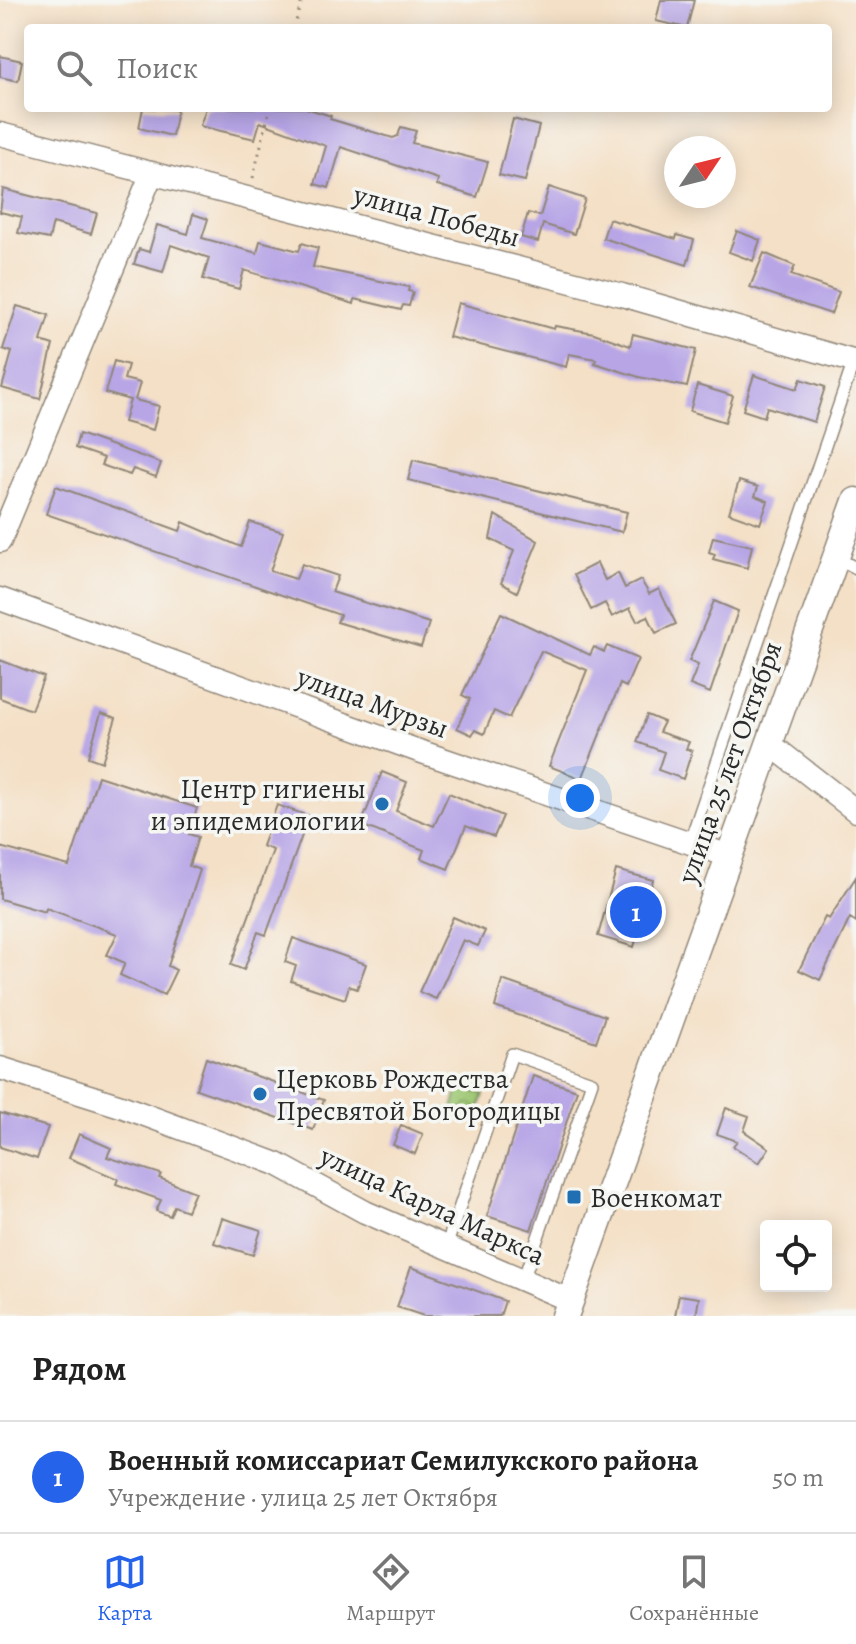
<!DOCTYPE html>
<html lang="ru">
<meta charset="utf-8">
<style>
:root{--surface:#fff;--page:#f2f2f2;--text:#222;--muted:#767676;--line:#e0e0e0;--accent:#2563eb}
body{margin:0;font-family:Alegreya,serif;background:var(--page);color:var(--text)}
.controls{position:absolute;right:24px;bottom:24px;display:grid;overflow:hidden;border-radius:8px;box-shadow:0 4px 20px #0003}
.controls button{width:72px;height:72px;display:grid;place-items:center;padding:0;border:0;border-bottom:2px solid var(--line);background:var(--surface);color:var(--text);font:40px sans-serif}
.compass{position:absolute;left:664px;top:136px;width:72px;height:72px;border-radius:50%;background:var(--surface);box-shadow:0 4px 20px #0003;rotate:55deg}
.you{position:absolute;left:580px;top:798px;width:28px;height:28px;margin:-20px;border:6px solid #fff;border-radius:50%;background:#1a73e8;box-shadow:0 0 0 12px #1a73e833}
.badge{display:grid;place-items:center;width:52px;height:52px;border-radius:50%;background:var(--accent);color:#fff;font-size:26px;font-weight:700}
.pin{position:absolute;translate:-50% -50%;border:4px solid #fff;box-shadow:0 2px 8px #0006}
.list{margin:0;padding:0;list-style:none}
h2{display:flex;justify-content:space-between;align-items:center;height:104px;margin:0;padding:0 32px;font-size:34px}
h2 small{font-size:26px;font-weight:400;color:var(--muted)}
.list li{display:grid;grid-template-columns:52px 1fr auto;gap:24px;align-items:center;box-sizing:border-box;height:112px;padding:0 32px;border-top:2px solid var(--line)}
.list b{display:block;font-size:30px;white-space:nowrap}
.list p{margin:0;font-size:26px;white-space:nowrap;color:var(--muted)}
.list em{font-size:26px;font-style:normal;color:var(--muted)}
.icon{flex:none;width:44px;height:44px;fill:none;stroke:currentColor;stroke-width:2;stroke-linecap:round;stroke-linejoin:round}
.map{position:relative;flex:none;width:856px;height:1316px;overflow:hidden}
.search{position:absolute;background:var(--surface);box-shadow:0 4px 20px #0003;left:24px;right:24px;top:24px;height:88px;display:flex;align-items:center;gap:20px;box-sizing:border-box;padding:0 28px;border-radius:8px;color:var(--muted);font-size:30px}
.sheet{height:216px;background:var(--surface)}
nav{display:flex;justify-content:space-around;align-items:center;box-sizing:border-box;height:112px;border-top:2px solid var(--line);background:var(--surface);font-size:22px;color:var(--muted)}
nav a{display:grid;justify-items:center;gap:4px}
nav .on{color:var(--accent)}
.map>svg:first-child{display:block}
</style>
<div class="map">
<svg width="856" height="1316" viewBox="0 0 856 1316">
<defs>
<pattern id="park-crowns" width="20" height="18" patternUnits="userSpaceOnUse" patternTransform="scale(2)"><rect width="20" height="18" fill="#9fc874"/><path d="M2 6a3 3 0 1 1 6 0M12 15a3 3 0 1 1 6 0" fill="none" stroke="#82a35f"/></pattern>
</defs>
<rect width="100%" height="100%" fill="#f6f6f2"/>
<filter id="ink" filterUnits="userSpaceOnUse"><feTurbulence type="fractalNoise" baseFrequency=".0125" numOctaves="2"/><feDisplacementMap in="SourceGraphic" scale="16" xChannelSelector="R" yChannelSelector="G"/><feConvolveMatrix kernelMatrix="1 2 1 2 8 2 1 2 1" color-interpolation-filters="sRGB"/></filter>
<filter id="wash" filterUnits="userSpaceOnUse"><feTurbulence type="fractalNoise" baseFrequency=".006" numOctaves="4" result="noise"/><feDisplacementMap in="SourceGraphic" scale="32" xChannelSelector="R" yChannelSelector="G"/><feGaussianBlur stdDeviation="1.8" result="paint"/><feColorMatrix in="noise" values="0 0 0 0 0 0 0 0 0 0 0 0 0 0 0 0 0 1.4 0 .05"/><feComposite in="paint" operator="in"/></filter>
<g filter="url(#wash)">
<rect width="100%" height="100%" fill="#f4e0c6"/>
<path fill="url(#park-crowns)" stroke="#657a50" stroke-width="2" d="M 459,1087 L 484,1094 L 477,1116 L 453,1109 Z"/>
<g id="blocks">
<path fill="#b7a5e6" d="M 661,0 L 694,0 L 687,28 L 656,21 Z
M 0,56 L 22,61 L 18,81 L 0,77 Z
M 143,108 L 177,110 L 172,136 L 139,128 Z
M 206,108 L 306,108 L 331,116 L 330,119 L 393,138 L 398,136 L 401,127 L 416,131 L 412,143 L 488,162 L 477,197 L 437,185 L 438,179 L 341,147 L 329,188 L 315,184 L 326,146 L 260,122 L 255,139 L 200,126 Z
M 513,119 L 539,126 L 525,181 L 499,175 Z
M 549,187 L 585,199 L 574,234 L 543,224 L 538,242 L 521,237 L 528,213 L 540,216 Z
M 3,189 L 97,213 L 91,234 L 53,223 L 49,239 L 18,233 L 22,217 L 0,212 Z
M 193,214 L 208,219 L 202,238 L 257,253 L 260,241 L 299,251 L 302,243 L 318,248 L 313,267 L 409,287 L 408,291 L 413,292 L 409,306 L 403,305 L 401,310 L 355,299 L 354,304 L 244,270 L 239,289 L 203,279 L 209,258 L 171,245 L 163,272 L 134,264 L 139,249 L 149,252 L 157,225 L 188,234 Z
M 609,219 L 676,239 L 677,235 L 694,240 L 687,265 L 603,238 Z
M 737,231 L 760,240 L 753,261 L 729,252 Z
M 764,253 L 795,266 L 791,275 L 839,292 L 831,314 L 750,287 Z
M 458,303 L 554,329 L 555,326 L 594,333 L 630,346 L 633,334 L 696,350 L 687,387 L 639,377 L 595,363 L 596,359 L 569,354 L 566,367 L 449,337 Z
M 17,306 L 49,315 L 41,341 L 53,345 L 40,399 L 2,388 L 12,352 L 3,349 Z
M 114,361 L 128,365 L 124,379 L 140,383 L 135,400 L 159,406 L 153,430 L 124,422 L 130,400 L 105,393 Z
M 754,375 L 797,389 L 801,379 L 825,387 L 814,422 L 767,407 L 764,417 L 743,410 Z
M 697,385 L 733,396 L 725,422 L 690,411 Z
M 79,434 L 161,463 L 156,477 L 133,469 L 130,475 L 101,465 L 104,458 L 75,448 Z
M 413,460 L 627,512 L 622,532 L 408,480 Z
M 739,481 L 758,487 L 755,496 L 768,501 L 760,524 L 729,513 Z
M 56,486 L 180,531 L 183,522 L 241,547 L 250,522 L 283,532 L 270,571 L 296,579 L 302,564 L 338,576 L 332,592 L 429,623 L 421,647 L 337,622 L 340,615 L 46,514 Z
M 495,515 L 538,541 L 517,592 L 501,583 L 514,551 L 490,539 Z
M 713,537 L 752,546 L 747,568 L 713,559 L 715,554 L 709,552 Z
M 597,563 L 605,580 L 618,573 L 625,588 L 641,580 L 649,594 L 659,589 L 676,624 L 656,633 L 648,616 L 637,621 L 630,608 L 612,617 L 605,603 L 591,610 L 574,575 Z
M 714,601 L 738,611 L 710,693 L 690,685 L 698,665 L 689,661 Z
M 501,613 L 590,655 L 594,647 L 604,652 L 607,646 L 638,659 L 626,687 L 620,684 L 582,779 L 549,766 L 587,670 L 541,651 L 509,718 L 494,711 L 484,734 L 475,730 L 472,735 L 457,728 L 470,699 L 462,695 Z
M 0,660 L 44,677 L 31,710 L 0,698 Z
M 101,713 L 116,718 L 102,762 L 88,757 Z
M 647,715 L 664,722 L 659,732 L 689,742 L 686,749 L 692,751 L 683,779 L 658,770 L 664,752 L 637,742 Z
M 382,772 L 407,782 L 396,811 L 434,826 L 449,793 L 503,816 L 494,837 L 466,826 L 448,869 L 421,858 L 424,850 L 361,825 Z
M 98,776 L 197,808 L 189,834 L 198,837 L 189,866 L 200,870 L 168,966 L 176,970 L 164,995 L 120,975 L 125,963 L 107,955 L 117,934 L 46,908 L 45,912 L 0,899 L 0,847 L 69,866 Z
M 277,805 L 309,816 L 266,935 L 258,932 L 244,970 L 231,965 L 273,850 L 262,846 Z
M 616,870 L 653,880 L 634,947 L 598,936 Z
M 856,877 L 856,922 L 850,918 L 820,980 L 799,970 L 825,917 L 829,919 Z
M 453,917 L 485,931 L 478,946 L 463,940 L 436,999 L 419,992 Z
M 293,938 L 366,964 L 357,989 L 349,986 L 345,999 L 291,981 L 296,966 L 285,962 Z
M 502,980 L 605,1016 L 596,1042 L 495,1007 Z
M 206,1058 L 324,1100 L 313,1130 L 196,1089 Z
M 533,1076 L 577,1090 L 531,1230 L 487,1216 Z
M 726,1108 L 749,1116 L 744,1131 L 769,1148 L 759,1163 L 733,1146 L 737,1141 L 717,1134 Z
M 0,1113 L 48,1127 L 37,1159 L 0,1147 Z
M 401,1125 L 423,1134 L 415,1154 L 393,1145 Z
M 79,1134 L 111,1148 L 107,1157 L 161,1174 L 159,1178 L 195,1192 L 187,1211 L 174,1206 L 170,1216 L 156,1211 L 161,1200 L 116,1184 L 118,1179 L 69,1158 Z
M 222,1218 L 261,1230 L 253,1255 L 214,1243 Z
M 411,1267 L 505,1301 L 500,1316 L 424,1316 L 397,1307 Z
M 679,1295 L 699,1298 L 696,1316 L 675,1316 Z"/>
</g>
</g>
<g filter="url(#ink)">
<use href="#blocks" fill-opacity="0" stroke="#908678" stroke-width="2"/>
<g fill="none" stroke-linecap="round" stroke-linejoin="round">
<g stroke="#908678" stroke-width="14">
<path id="service" d="M 837,558 L 856,568
M 689,844 L 854,361
M 446,1247 L 512,1054 L 592,1082 L 523,1280"/>
</g>
<g stroke="#908678" stroke-width="25">
<path id="minor" d="M 0,134 L 622,295 L 856,362
M 0,541 L 152,173
M 0,599 L 416,750 L 729,856
M 770,744 L 856,811
M 0,1068 L 121,1106 L 277,1164 L 365,1212 L 569,1300"/>
</g>
<g stroke="#908678" stroke-width="29">
<path id="tertiary" d="M 565,1316 L 856,501"/>
</g>
<path stroke="#908678" stroke-width="3" stroke-dasharray="2 6" stroke-linecap="butt" d="M 294,28 L 302,0
M 253,178 L 270,108"/>
<use href="#service" stroke="#fff" stroke-width="11"/>
<use href="#minor" stroke="#fff" stroke-width="22"/>
<use href="#tertiary" stroke="#fff" stroke-width="26"/>
</g>
</g>
<g fill="#1f6fb2" stroke="#f6f6f2" stroke-width="3">
<circle cx="382" cy="804" r="8"/>
<circle cx="260" cy="1094" r="8"/>
<rect x="566" y="1189" width="16" height="16" rx="4"/>
</g>
<g text-anchor="middle" stroke-width="7" stroke-linejoin="round" paint-order="stroke">
<g font-size="28" fill="#2b2b2b" stroke="#f6f6f2">
<text transform="translate(437 215) rotate(15)" y="10">улица Победы</text>
<text transform="translate(373 702) rotate(20)" y="10">улица Мурзы</text>
<text transform="translate(729 762) rotate(-70)" y="10">улица 25 лет Октября</text>
<text transform="translate(433 1205) rotate(25)" y="10">улица Карла Маркса</text>
</g>
<g font-size="28" fill="#2b2b2b" stroke="#f6f6f2" text-anchor="start">
<text x="366" y="798" text-anchor="end">Центр гигиены<tspan x="366" dy="32">и эпидемиологии</tspan></text>
<text x="276" y="1088">Церковь Рождества<tspan x="276" dy="32">Пресвятой Богородицы</tspan></text>
<text x="590" y="1207">Военкомат</text>
</g>
</g>
</svg>
<div class="controls">
<button><svg class="icon" aria-label="locate" viewBox="0 0 24 24"><circle cx="12" cy="12" r="6"/><path d="M12 2v4M12 18v4M2 12h4M18 12h4"/></svg></button>
</div>
<svg class="compass" viewBox="-18 -18 36 36"><path d="M0-13l5 13h-10z" fill="#e53935"/><path d="M0 13l5-13h-10z" fill="#767676"/></svg>
<div class="you"></div>
<div class="pin badge" style="left:636px;top:912px">1</div>
<div class="search"><svg class="icon" aria-label="search" viewBox="0 0 24 24"><circle cx="10" cy="10" r="6"/><path d="M15 15l6 6"/></svg>Поиск</div>
</div>
<section class="sheet">
<h2>Рядом<small></small></h2>
<ul class="list">
<li><span class="badge">1</span><div><b>Военный комиссариат Семилукского района</b><p>Учреждение · улица 25 лет Октября</p></div><em>50 m</em></li>
</ul>
</section>
<nav>
<a class="on"><svg class="icon" aria-label="map" viewBox="0 0 24 24"><path d="M3 6l6-2 6 2 6-2v14l-6 2-6-2-6 2zM9 4v14M15 6v14"/></svg>Карта</a>
<a><svg class="icon" aria-label="directions" viewBox="0 0 24 24"><path d="M12 3l9 9-9 9-9-9zM9 14v-3h6M13 9l2 2-2 2"/></svg>Маршрут</a>
<a><svg class="icon" aria-label="saved" viewBox="0 0 24 24"><path d="M7 4h10v16l-5-4-5 4z"/></svg>Сохранённые</a>
</nav>
